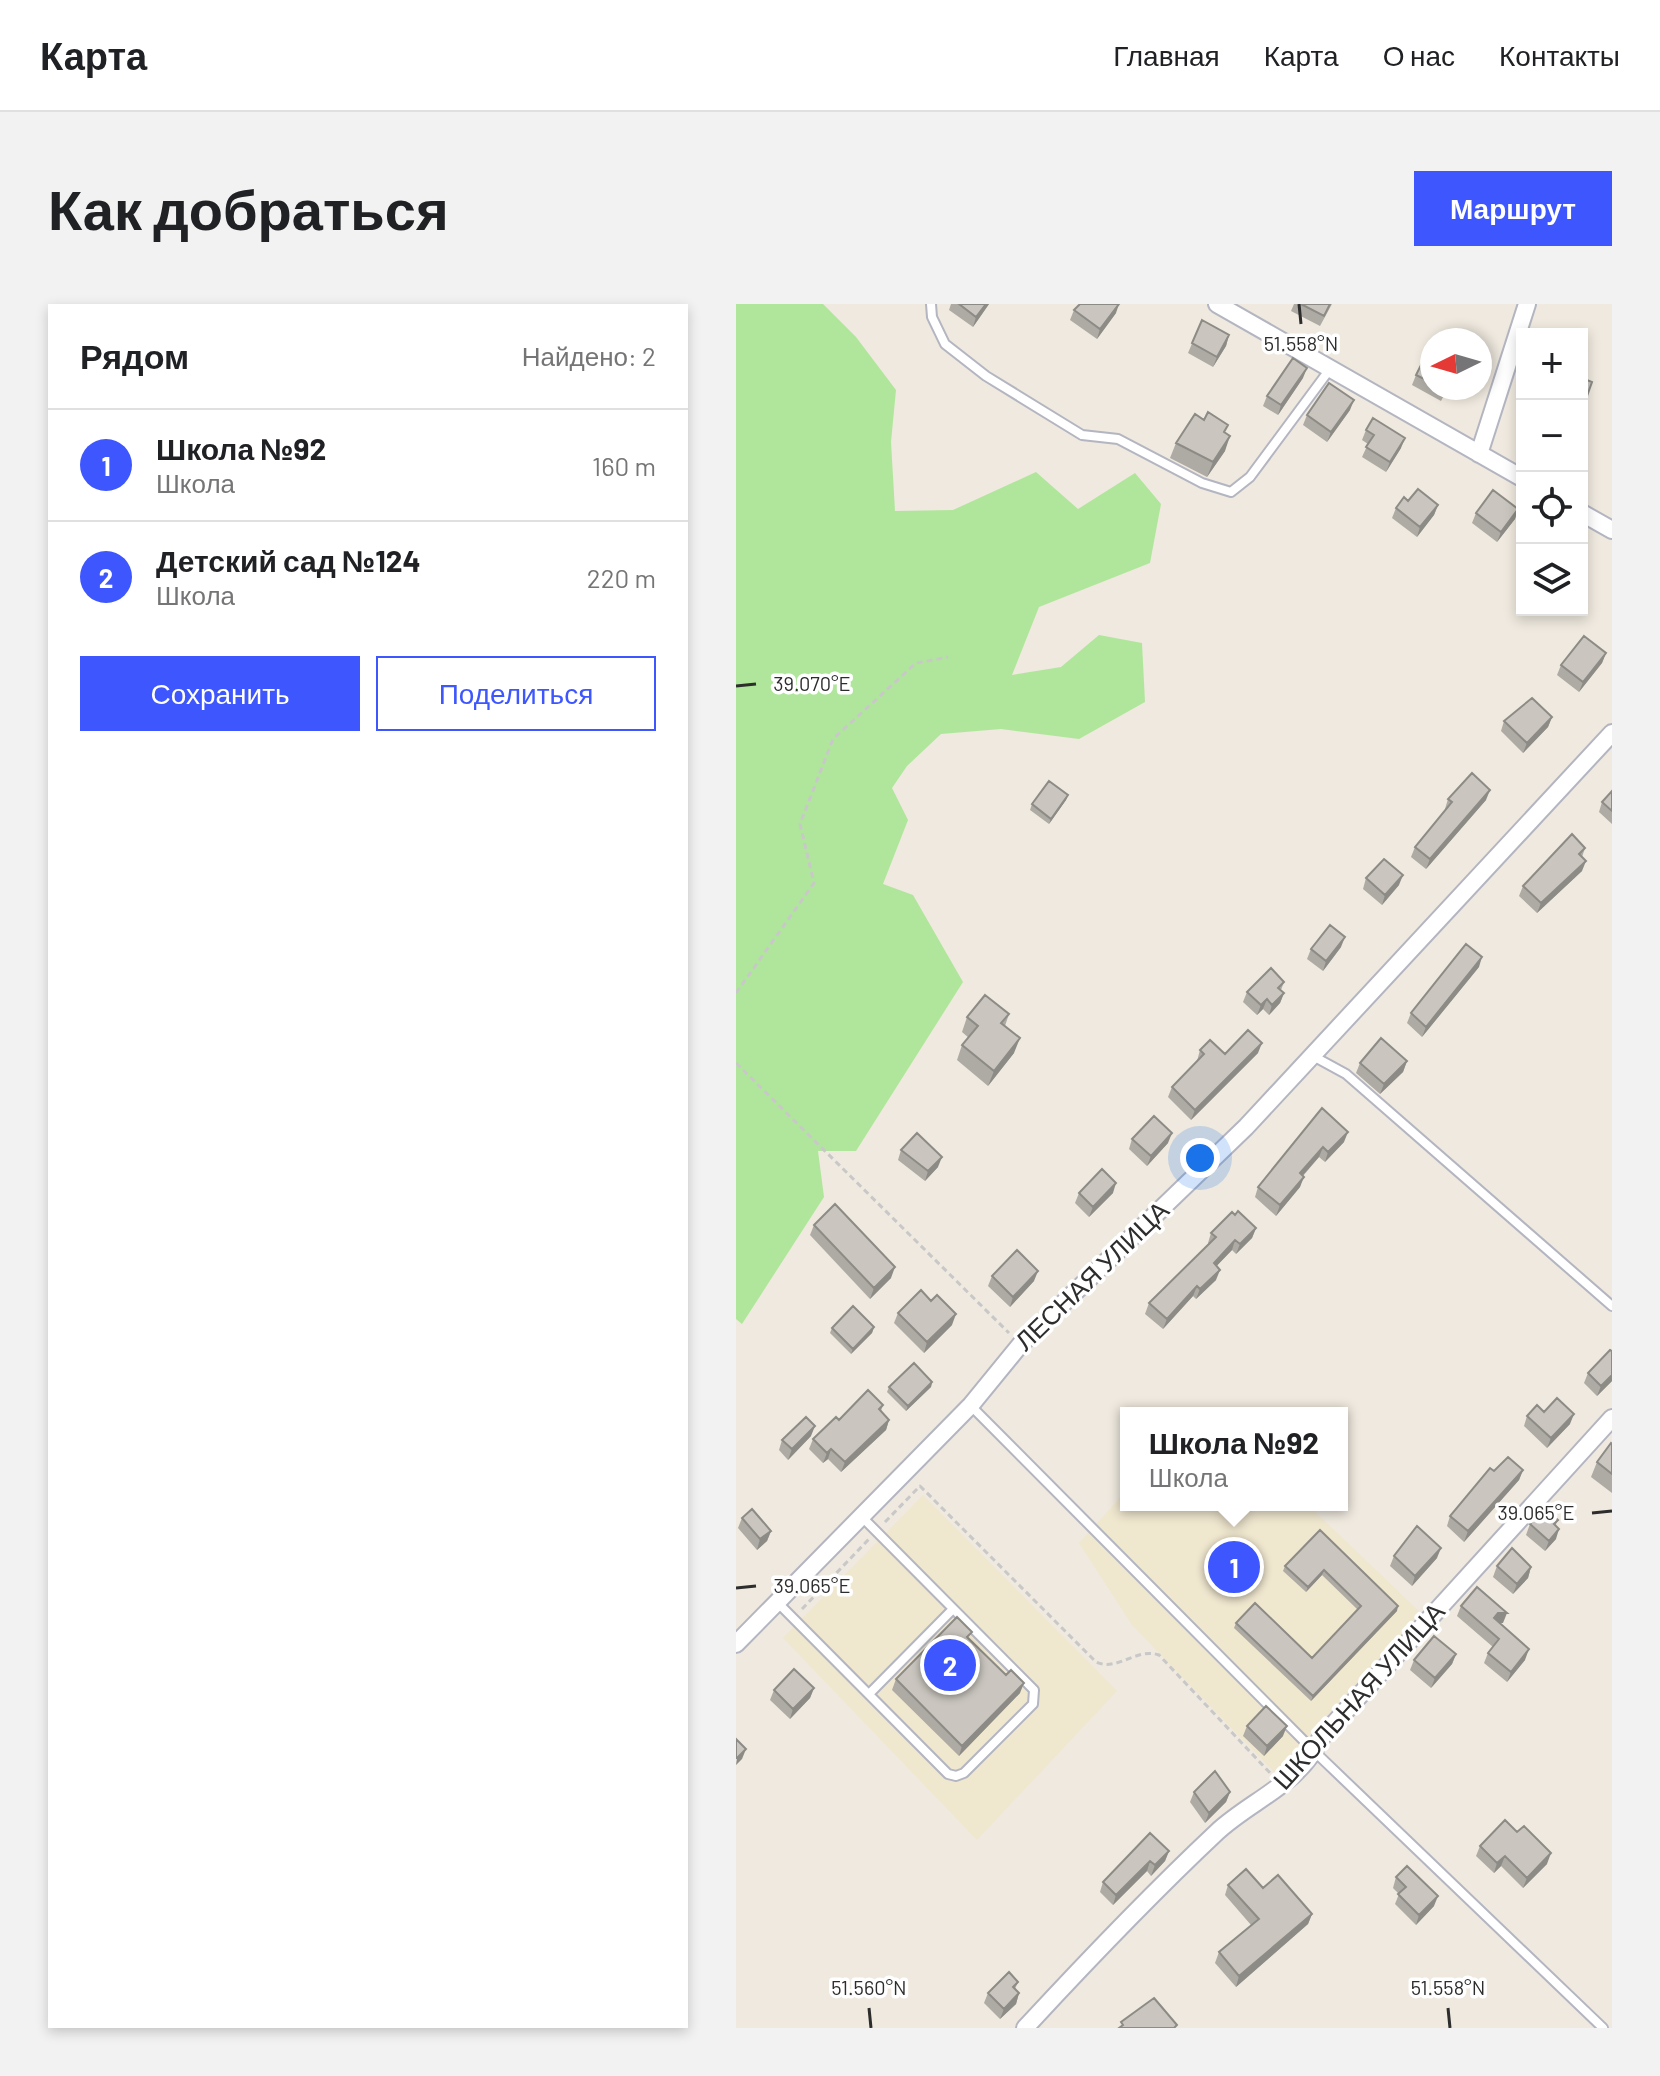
<!DOCTYPE html>
<html lang="ru">
<meta charset="utf-8">
<style>
:root{--surface:#fff;--page:#f2f2f2;--text:#202124;--muted:#757577;--line:#e0e0e0;--accent:#3d56fe}
body{margin:0;font-family:Barlow,sans-serif;background:var(--page);color:var(--text)}
.controls{position:absolute;right:24px;top:24px;display:grid;overflow:hidden;border-radius:0px;box-shadow:0 4px 12px #0003}
.controls button{width:72px;height:72px;display:grid;place-items:center;padding:0;border:0;border-bottom:2px solid var(--line);background:var(--surface);color:var(--text);font:40px sans-serif}
.compass{position:absolute;left:684px;top:24px;width:72px;height:72px;border-radius:50%;background:var(--surface);box-shadow:0 4px 12px #0003;rotate:265deg}
.you{position:absolute;left:464px;top:854px;width:28px;height:28px;margin:-20px;border:6px solid #fff;border-radius:50%;background:#1a73e8;box-shadow:0 0 0 12px #1a73e833}
.badge{display:grid;place-items:center;width:52px;height:52px;border-radius:50%;background:var(--accent);color:#fff;font-size:26px;font-weight:700}
.pin{position:absolute;translate:-50% -50%;border:4px solid #fff;box-shadow:0 2px 8px #0006}
.popup{position:absolute;left:384px;top:1103px;width:228px;height:104px;box-sizing:border-box;display:grid;place-content:center;border-radius:0px;background:var(--surface);filter:drop-shadow(0 2px 6px #0005);font-size:26px;white-space:nowrap;color:var(--muted)}
.popup b{font-size:30px;color:var(--text)}
.popup::after{content:'';position:absolute;left:50%;top:100%;margin-left:-16px;border:16px solid transparent;border-top-color:var(--surface)}
.list{margin:0;padding:0;list-style:none}
h2{display:flex;justify-content:space-between;align-items:center;height:104px;margin:0;padding:0 32px;font-size:34px}
h2 small{font-size:26px;font-weight:400;color:var(--muted)}
.list li{display:grid;grid-template-columns:52px 1fr auto;gap:24px;align-items:center;box-sizing:border-box;height:112px;padding:0 32px;border-top:2px solid var(--line)}
.list b{display:block;font-size:30px;white-space:nowrap}
.list p{margin:0;font-size:26px;white-space:nowrap;color:var(--muted)}
.list em{font-size:26px;font-style:normal;color:var(--muted)}
.actions{display:flex;gap:16px;padding:24px 32px}
.actions a{flex:1;padding:18px 0;border:2px solid var(--accent);border-radius:0px;text-align:center;font-size:28px;color:var(--accent)}
.actions .main{background:var(--accent);color:#fff}
.icon{flex:none;width:44px;height:44px;fill:none;stroke:currentColor;stroke-width:2;stroke-linecap:round;stroke-linejoin:round}
.map{position:relative;flex:none;width:876px;height:1724px;overflow:hidden;border-radius:0px}
header{display:flex;align-items:center;gap:48px;box-sizing:border-box;height:112px;padding:0 40px;background:var(--surface);border-bottom:2px solid var(--line)}
header strong{font-size:38px}
nav{display:flex;gap:44px;margin-inline-start:auto;font-size:28px}
.intro{display:flex;align-items:center;justify-content:space-between;box-sizing:border-box;height:192px;padding:0 48px}
h1{margin:0;font-size:56px}
.button{padding:20px 36px;border-radius:0px;background:var(--accent);color:#fff;font-size:28px;font-weight:700}
main{display:flex;gap:48px;padding:0 48px}
aside{flex:1;background:var(--surface);border-radius:0px;box-shadow:0 4px 12px #0003}
.map>svg:first-child{display:block}
</style>
<header>
<strong>Карта</strong>
<nav><a>Главная</a><a>Карта</a><a>О нас</a><a>Контакты</a></nav>
</header>
<div class="intro"><h1>Как добраться</h1><a class="button">Маршрут</a></div>
<main>
<aside>
<h2>Рядом<small>Найдено: 2</small></h2>
<ul class="list">
<li><span class="badge">1</span><div><b>Школа №92</b><p>Школа</p></div><em>160 m</em></li>
<li><span class="badge">2</span><div><b>Детский сад №124</b><p>Школа</p></div><em>220 m</em></li>
</ul>
<div class="actions"><a class="main">Сохранить</a><a>Поделиться</a></div>
</aside>
<div class="map">
<svg width="876" height="1724" viewBox="0 0 876 1724">
<rect width="100%" height="100%" fill="#efe9df"/>
<path fill="#f0e7cf" d="M 390,1187 L 390,1201 L 572,1201 L 685,1309 L 539,1469 L 396,1321 L 343,1239 Z
M 187,1191 L 381,1387 L 241,1536 L 47,1334 Z"/>
<path fill="#b0e69b" d="M 0,0 L 87,0 L 120,33 L 160,86 L 155,138 L 159,207 L 217,206 L 300,168 L 342,205 L 399,169 L 425,200 L 414,259 L 303,303 L 276,371 L 325,363 L 363,331 L 406,339 L 409,398 L 343,435 L 265,425 L 205,430 L 171,462 L 156,484 L 172,516 L 147,580 L 177,591 L 227,678 L 120,847 L 82,847 L 88,893 L 6,1020 L 0,1015 Z"/>
<g fill="none" stroke-linecap="round" stroke-linejoin="round">
<g stroke="#b3b5c1" stroke-width="12">
<path id="lane" d="M 195,0 L 196,13 L 209,40 L 250,72 L 346,131 L 382,135 L 466,179 L 495,188 L 514,173 L 594,65
M 577,752 L 610,770 L 876,1002
M 235,1102 L 579,1448 L 867,1724
M 41,1298 L 212,1470 L 220,1472 L 228,1469 L 297,1400 L 298,1386 L 126,1213
M 133,1390 L 217,1305"/>
</g>
<g stroke="#b3b5c1" stroke-width="20">
<path id="street" d="M 481,0 L 786,174
M 743,150 L 791,0
M 846,209 L 876,226
M 0,1340 L 235,1101 L 284,1041 L 510,823 L 876,429
M 289,1724 C 351,1657 415,1590 481,1528 C 514,1497 565,1479 584,1435 L 876,1114"/>
</g>
<path stroke="#c8c8c8" stroke-width="3" stroke-dasharray="6 4" stroke-linecap="butt" d="M 0,689 L 78,579 L 64,520 L 97,435 L 180,359 L 212,353
M 0,759 L 273,1029
M 149,1218 L 184,1182 L 360,1358 C 381,1368 401,1343 423,1351 L 535,1470
M 66,1305 L 133,1235"/>
<use href="#lane" stroke="#fff" stroke-width="8"/>
<use href="#street" stroke="#fff" stroke-width="16"/>
</g>
<path fill="#aeaaa4" d="M 215,0 L 253,0 L 237,23 L 213,6 Z
M 558,0 L 596,0 L 584,22 L 555,7 Z
M 338,6 L 380,9 L 361,35 L 334,16 Z
M 466,16 L 493,31 L 490,42 L 477,63 L 452,49 Z
M 696,49 L 696,84 L 712,84 L 705,97 L 676,81 L 680,71 Z
M 567,74 L 542,111 L 527,102 L 531,92 Z
M 614,106 L 591,138 L 567,121 L 571,111 Z
M 630,126 L 665,144 L 650,168 L 626,153 L 632,140 L 626,136 Z
M 490,129 L 489,147 L 471,173 L 434,154 L 440,139 Z
M 672,197 L 702,201 L 698,211 L 681,233 L 656,214 L 660,204 Z
M 782,205 L 779,215 L 761,238 L 736,219 L 740,209 Z
M 870,349 L 866,359 L 843,388 L 821,371 L 825,361 Z
M 816,413 L 812,423 L 787,449 L 765,427 L 768,417 Z
M 876,487 L 876,520 L 863,508 L 866,498 Z
M 332,491 L 330,496 L 313,520 L 294,506 L 296,500 Z
M 712,495 L 750,496 L 690,565 L 675,553 L 679,543 L 710,506 L 709,505 Z
M 849,544 L 846,553 L 846,567 L 801,609 L 783,592 L 787,582 Z
M 630,574 L 663,581 L 646,601 L 627,585 Z
M 605,643 L 587,667 L 571,655 L 575,645 Z
M 743,663 L 686,733 L 671,719 L 675,709 Z
M 548,678 L 545,686 L 548,689 L 544,699 L 533,711 L 527,705 L 521,711 L 507,698 L 511,688 Z
M 273,710 L 269,722 L 278,749 L 252,782 L 221,756 L 226,741 L 233,734 L 226,728 L 231,713 Z
M 464,746 L 489,750 L 522,749 L 455,816 L 432,793 L 436,783 L 461,757 Z
M 671,757 L 667,768 L 644,790 L 620,769 L 624,759 Z
M 586,804 L 608,838 L 589,858 L 583,853 L 567,872 L 564,883 L 540,912 L 519,893 L 522,883 Z
M 396,835 L 432,839 L 411,862 L 393,845 Z
M 165,846 L 202,863 L 189,877 L 162,856 Z
M 343,889 L 377,889 L 353,913 L 339,899 Z
M 499,911 L 520,924 L 516,934 L 500,950 L 496,946 L 480,962 L 480,976 L 460,995 L 457,992 L 427,1025 L 409,1010 L 413,999 L 473,940 L 472,939 L 475,929 Z
M 78,921 L 155,974 L 134,995 L 74,931 Z
M 256,972 L 298,977 L 274,1003 L 252,982 Z
M 162,1009 L 216,1021 L 188,1049 L 158,1019 Z
M 138,1023 L 136,1029 L 115,1050 L 94,1029 L 96,1024 Z
M 876,1047 L 876,1077 L 861,1092 L 848,1079 L 852,1069 Z
M 196,1078 L 195,1083 L 170,1107 L 151,1088 L 153,1083 Z
M 147,1101 L 145,1107 L 153,1116 L 150,1126 L 105,1168 L 92,1155 L 87,1159 L 73,1145 L 77,1135 L 103,1116 Z
M 808,1108 L 834,1120 L 811,1144 L 788,1122 L 791,1112 Z
M 75,1132 L 52,1156 L 43,1146 L 46,1136 Z
M 876,1140 L 876,1189 L 855,1173 L 861,1158 Z
M 787,1166 L 783,1176 L 728,1238 L 711,1222 L 714,1212 L 758,1167 Z
M 6,1214 L 35,1227 L 31,1237 L 21,1246 L 2,1224 Z
M 822,1216 L 819,1222 L 820,1235 L 809,1247 L 790,1231 L 794,1220 Z
M 584,1226 L 661,1307 L 575,1397 L 498,1324 L 500,1319 L 576,1354 L 622,1306 L 586,1271 L 570,1288 L 547,1267 L 549,1262 Z
M 658,1252 L 701,1254 L 676,1282 L 654,1262 Z
M 761,1262 L 795,1263 L 792,1274 L 777,1290 L 757,1273 Z
M 725,1302 L 767,1319 L 764,1319 L 789,1356 L 771,1378 L 748,1359 L 752,1349 L 757,1343 L 721,1312 Z
M 233,1335 L 284,1389 L 223,1452 L 156,1386 L 160,1375 Z
M 720,1350 L 716,1360 L 695,1384 L 674,1366 L 678,1356 Z
M 78,1384 L 74,1394 L 54,1415 L 34,1396 L 38,1386 Z
M 511,1422 L 547,1432 L 528,1452 L 507,1432 Z
M 458,1488 L 494,1488 L 490,1498 L 469,1519 L 454,1498 Z
M 744,1542 L 811,1560 L 787,1584 L 765,1562 L 758,1569 L 740,1552 Z
M 433,1547 L 429,1557 L 415,1572 L 411,1567 L 377,1601 L 364,1588 L 367,1578 Z
M 660,1573 L 698,1602 L 680,1621 L 659,1600 L 663,1590 L 657,1584 Z
M 492,1581 L 527,1584 L 576,1610 L 572,1620 L 500,1683 L 479,1659 L 483,1648 L 515,1621 L 489,1591 Z
M 282,1678 L 279,1685 L 283,1689 L 280,1700 L 264,1715 L 248,1699 L 252,1689 Z"/>
<path fill="#8d8b86" d="M 250,0 L 253,0 L 237,23 L 240,13 Z
M 383,0 L 380,9 L 361,35 L 364,25 Z
M 493,31 L 490,42 L 477,63 L 481,53 Z
M 571,64 L 567,74 L 542,111 L 545,101 Z
M 618,96 L 614,106 L 591,138 L 595,128 Z
M 494,132 L 489,147 L 471,173 L 477,158 Z
M 669,134 L 665,144 L 650,168 L 654,158 Z
M 702,201 L 698,211 L 681,233 L 684,223 Z
M 782,205 L 779,215 L 761,238 L 765,228 Z
M 870,349 L 866,359 L 843,388 L 847,378 Z
M 816,413 L 812,423 L 787,449 L 791,439 Z
M 754,486 L 750,496 L 690,565 L 694,555 Z
M 332,491 L 330,496 L 313,520 L 315,515 Z
M 850,557 L 846,567 L 801,609 L 805,599 Z
M 667,571 L 663,581 L 646,601 L 649,591 Z
M 609,633 L 605,643 L 587,667 L 590,657 Z
M 746,653 L 743,663 L 686,733 L 690,723 Z
M 548,689 L 544,699 L 533,711 L 536,701 Z
M 531,695 L 527,705 L 521,711 L 525,701 Z
M 284,734 L 278,749 L 252,782 L 258,767 Z
M 526,739 L 522,749 L 455,816 L 459,806 Z
M 671,757 L 667,768 L 644,790 L 648,780 Z
M 612,828 L 608,838 L 589,858 L 592,848 Z
M 436,829 L 432,839 L 411,862 L 415,852 Z
M 587,843 L 583,853 L 560,879 L 564,869 Z
M 206,853 L 202,863 L 189,877 L 192,867 Z
M 568,873 L 564,883 L 540,912 L 544,901 Z
M 380,879 L 377,889 L 353,913 L 357,903 Z
M 520,924 L 516,934 L 500,950 L 504,940 Z
M 499,936 L 496,946 L 474,969 L 478,959 Z
M 159,963 L 155,974 L 134,995 L 138,984 Z
M 484,966 L 480,976 L 460,995 L 464,985 Z
M 302,967 L 298,977 L 274,1003 L 277,993 Z
M 461,982 L 457,992 L 427,1025 L 431,1015 Z
M 220,1010 L 216,1021 L 188,1049 L 191,1038 Z
M 138,1023 L 136,1029 L 115,1050 L 117,1045 Z
M 876,1071 L 876,1077 L 861,1092 L 865,1082 Z
M 196,1078 L 195,1083 L 170,1107 L 172,1102 Z
M 838,1110 L 834,1120 L 811,1144 L 815,1134 Z
M 153,1116 L 150,1126 L 105,1168 L 109,1158 Z
M 79,1122 L 75,1132 L 52,1156 L 56,1145 Z
M 95,1145 L 92,1155 L 87,1159 L 91,1149 Z
M 787,1166 L 783,1176 L 728,1238 L 732,1227 Z
M 823,1225 L 820,1235 L 809,1247 L 813,1237 Z
M 35,1227 L 31,1237 L 21,1246 L 24,1235 Z
M 705,1244 L 701,1254 L 676,1282 L 679,1272 Z
M 795,1263 L 792,1274 L 777,1290 L 781,1280 Z
M 588,1266 L 586,1271 L 570,1288 L 572,1283 Z
M 662,1302 L 661,1307 L 575,1397 L 577,1392 Z
M 762,1309 L 771,1309 L 767,1319 L 759,1319 L 758,1314 Z
M 793,1345 L 789,1356 L 771,1378 L 775,1368 Z
M 720,1350 L 716,1360 L 695,1384 L 699,1374 Z
M 288,1379 L 284,1389 L 223,1452 L 226,1442 Z
M 78,1384 L 74,1394 L 54,1415 L 57,1405 Z
M 551,1422 L 547,1432 L 528,1452 L 531,1442 Z
M 10,1445 L 6,1455 L 0,1461 L 1,1454 Z
M 494,1488 L 490,1498 L 469,1519 L 473,1509 Z
M 433,1547 L 429,1557 L 415,1572 L 419,1561 Z
M 815,1549 L 811,1560 L 787,1584 L 791,1574 Z
M 769,1552 L 765,1562 L 758,1569 L 761,1559 Z
M 414,1557 L 411,1567 L 377,1601 L 380,1591 Z
M 702,1592 L 698,1602 L 680,1621 L 683,1611 Z
M 576,1610 L 572,1620 L 500,1683 L 503,1672 Z
M 283,1689 L 280,1700 L 264,1715 L 268,1705 Z"/>
<path fill="#cac6bf" stroke="#8d8b86" stroke-width="2" d="M 223,0 L 250,0 L 240,13 Z
M 344,0 L 383,0 L 364,25 L 338,6 Z
M 565,0 L 594,0 L 588,12 Z
M 466,16 L 493,31 L 481,53 L 456,39 Z
M 692,47 L 696,49 L 696,79 L 680,71 Z
M 557,54 L 571,64 L 545,101 L 531,92 Z
M 846,74 L 856,78 L 846,106 Z
M 593,79 L 618,96 L 595,128 L 571,111 Z
M 472,108 L 492,121 L 488,128 L 494,132 L 477,158 L 440,139 L 459,110 L 468,116 Z
M 637,114 L 669,134 L 654,158 L 630,143 L 638,131 L 630,126 Z
M 682,185 L 702,201 L 684,223 L 660,204 L 668,193 L 672,197 Z
M 757,186 L 782,205 L 765,228 L 740,209 Z
M 848,332 L 870,349 L 847,378 L 825,361 Z
M 796,394 L 816,413 L 791,439 L 768,417 Z
M 736,469 L 754,486 L 694,555 L 679,543 L 716,498 L 712,495 Z
M 313,477 L 332,491 L 315,515 L 296,500 Z
M 876,487 L 876,507 L 866,498 Z
M 836,530 L 849,544 L 843,550 L 850,557 L 805,599 L 787,582 Z
M 648,555 L 667,571 L 649,591 L 630,574 Z
M 594,621 L 609,633 L 590,657 L 575,645 Z
M 730,640 L 746,653 L 690,723 L 675,709 Z
M 535,664 L 548,678 L 542,684 L 548,689 L 536,701 L 531,695 L 525,701 L 511,688 Z
M 249,691 L 273,710 L 265,719 L 284,734 L 258,767 L 226,741 L 242,722 L 231,713 Z
M 512,726 L 526,739 L 459,806 L 436,783 L 468,750 L 464,746 L 474,736 L 489,750 Z
M 645,734 L 671,757 L 648,780 L 624,759 Z
M 586,804 L 612,828 L 592,848 L 587,843 L 564,869 L 568,873 L 544,901 L 522,883 Z
M 418,812 L 436,829 L 415,852 L 396,835 Z
M 181,829 L 206,853 L 192,867 L 165,846 Z
M 366,865 L 380,879 L 357,903 L 343,889 Z
M 99,900 L 159,963 L 138,984 L 78,921 Z
M 502,907 L 520,924 L 504,940 L 499,936 L 478,959 L 484,966 L 464,985 L 461,982 L 431,1015 L 413,999 L 480,933 L 475,929 L 496,908 L 499,911 Z
M 281,946 L 302,967 L 277,993 L 256,972 Z
M 185,986 L 195,997 L 201,991 L 220,1010 L 191,1038 L 162,1009 Z
M 117,1002 L 138,1023 L 117,1045 L 96,1024 Z
M 874,1046 L 876,1047 L 876,1071 L 865,1082 L 852,1069 Z
M 178,1059 L 196,1078 L 172,1102 L 153,1083 Z
M 132,1086 L 147,1101 L 143,1105 L 153,1116 L 109,1158 L 95,1145 L 91,1149 L 77,1135 L 100,1113 L 103,1116 Z
M 821,1094 L 838,1110 L 815,1134 L 791,1112 L 801,1101 L 808,1108 Z
M 70,1113 L 79,1122 L 56,1145 L 46,1136 Z
M 875,1139 L 876,1140 L 876,1170 L 861,1158 Z
M 772,1153 L 787,1166 L 732,1227 L 714,1212 L 754,1164 L 758,1167 Z
M 808,1204 L 822,1216 L 818,1220 L 823,1225 L 813,1237 L 794,1220 Z
M 16,1205 L 35,1227 L 24,1235 L 6,1214 Z
M 681,1222 L 705,1244 L 679,1272 L 658,1252 Z
M 584,1226 L 662,1302 L 577,1392 L 500,1319 L 519,1299 L 576,1354 L 625,1302 L 588,1266 L 572,1283 L 549,1262 Z
M 776,1244 L 795,1263 L 781,1280 L 761,1262 Z
M 741,1283 L 771,1309 L 762,1309 L 758,1314 L 793,1345 L 775,1368 L 752,1349 L 763,1335 L 725,1302 Z
M 221,1313 L 236,1328 L 231,1333 L 270,1371 L 275,1366 L 288,1379 L 226,1442 L 160,1375 Z
M 698,1332 L 720,1350 L 699,1374 L 678,1356 Z
M 58,1365 L 78,1384 L 57,1405 L 38,1386 Z
M 530,1402 L 551,1422 L 531,1442 L 511,1422 Z
M 0,1435 L 10,1445 L 1,1454 L 0,1454 Z
M 479,1467 L 494,1488 L 473,1509 L 458,1488 Z
M 769,1516 L 781,1528 L 788,1522 L 815,1549 L 791,1574 L 769,1552 L 761,1559 L 744,1542 Z
M 414,1529 L 433,1547 L 419,1561 L 414,1557 L 380,1591 L 367,1578 Z
M 671,1562 L 702,1592 L 683,1611 L 662,1590 L 670,1583 L 660,1573 Z
M 510,1565 L 527,1584 L 542,1571 L 576,1610 L 503,1672 L 483,1648 L 523,1615 L 492,1581 Z
M 273,1668 L 282,1678 L 277,1683 L 283,1689 L 268,1705 L 252,1689 Z
M 418,1694 L 441,1721 L 438,1724 L 383,1724 L 387,1721 L 385,1718 Z"/>
<path fill="none" stroke="#2d2d2d" stroke-width="3" d="M 563,0 L 565,20M 0,382 L 20,380M 856,1209 L 876,1207M 0,1284 L 20,1282M 133,1704 L 135,1724M 712,1704 L 714,1724"/>
<g text-anchor="middle" stroke-width="7" stroke-linejoin="round" paint-order="stroke">
<g font-size="26" fill="#2d2d2d" stroke="#fff">
<text transform="translate(356 972) rotate(-44)" y="9">ЛЕСНАЯ УЛИЦА</text>
<text transform="translate(623 1392) rotate(-48)" y="9">ШКОЛЬНАЯ УЛИЦА</text>
</g>
</g>
<g font-size="20" text-anchor="middle" fill="#2d2d2d" stroke="#fff" stroke-width="7" stroke-linejoin="round" paint-order="stroke">
<text x="565" y="47">51.558°N</text>
<text x="76" y="387">39.070°E</text>
<text x="800" y="1216">39.065°E</text>
<text x="76" y="1289">39.065°E</text>
<text x="133" y="1691">51.560°N</text>
<text x="712" y="1691">51.558°N</text>
</g>
</svg>
<div class="controls">
<button>+</button>
<button>−</button>
<button><svg class="icon" aria-label="locate" viewBox="0 0 24 24"><circle cx="12" cy="12" r="6"/><path d="M12 2v4M12 18v4M2 12h4M18 12h4"/></svg></button>
<button><svg class="icon" aria-label="layers" viewBox="0 0 24 24"><path d="M12 4l9 5-9 5-9-5zM3 14l9 5 9-5"/></svg></button>
</div>
<svg class="compass" viewBox="-18 -18 36 36"><path d="M0-13l5 13h-10z" fill="#e53935"/><path d="M0 13l5-13h-10z" fill="#757577"/></svg>
<div class="you"></div>
<div class="pin badge" style="left:498px;top:1263px">1</div>
<div class="popup"><b>Школа №92</b>Школа</div>
<div class="pin badge" style="left:214px;top:1361px">2</div>
</div>
</main>
